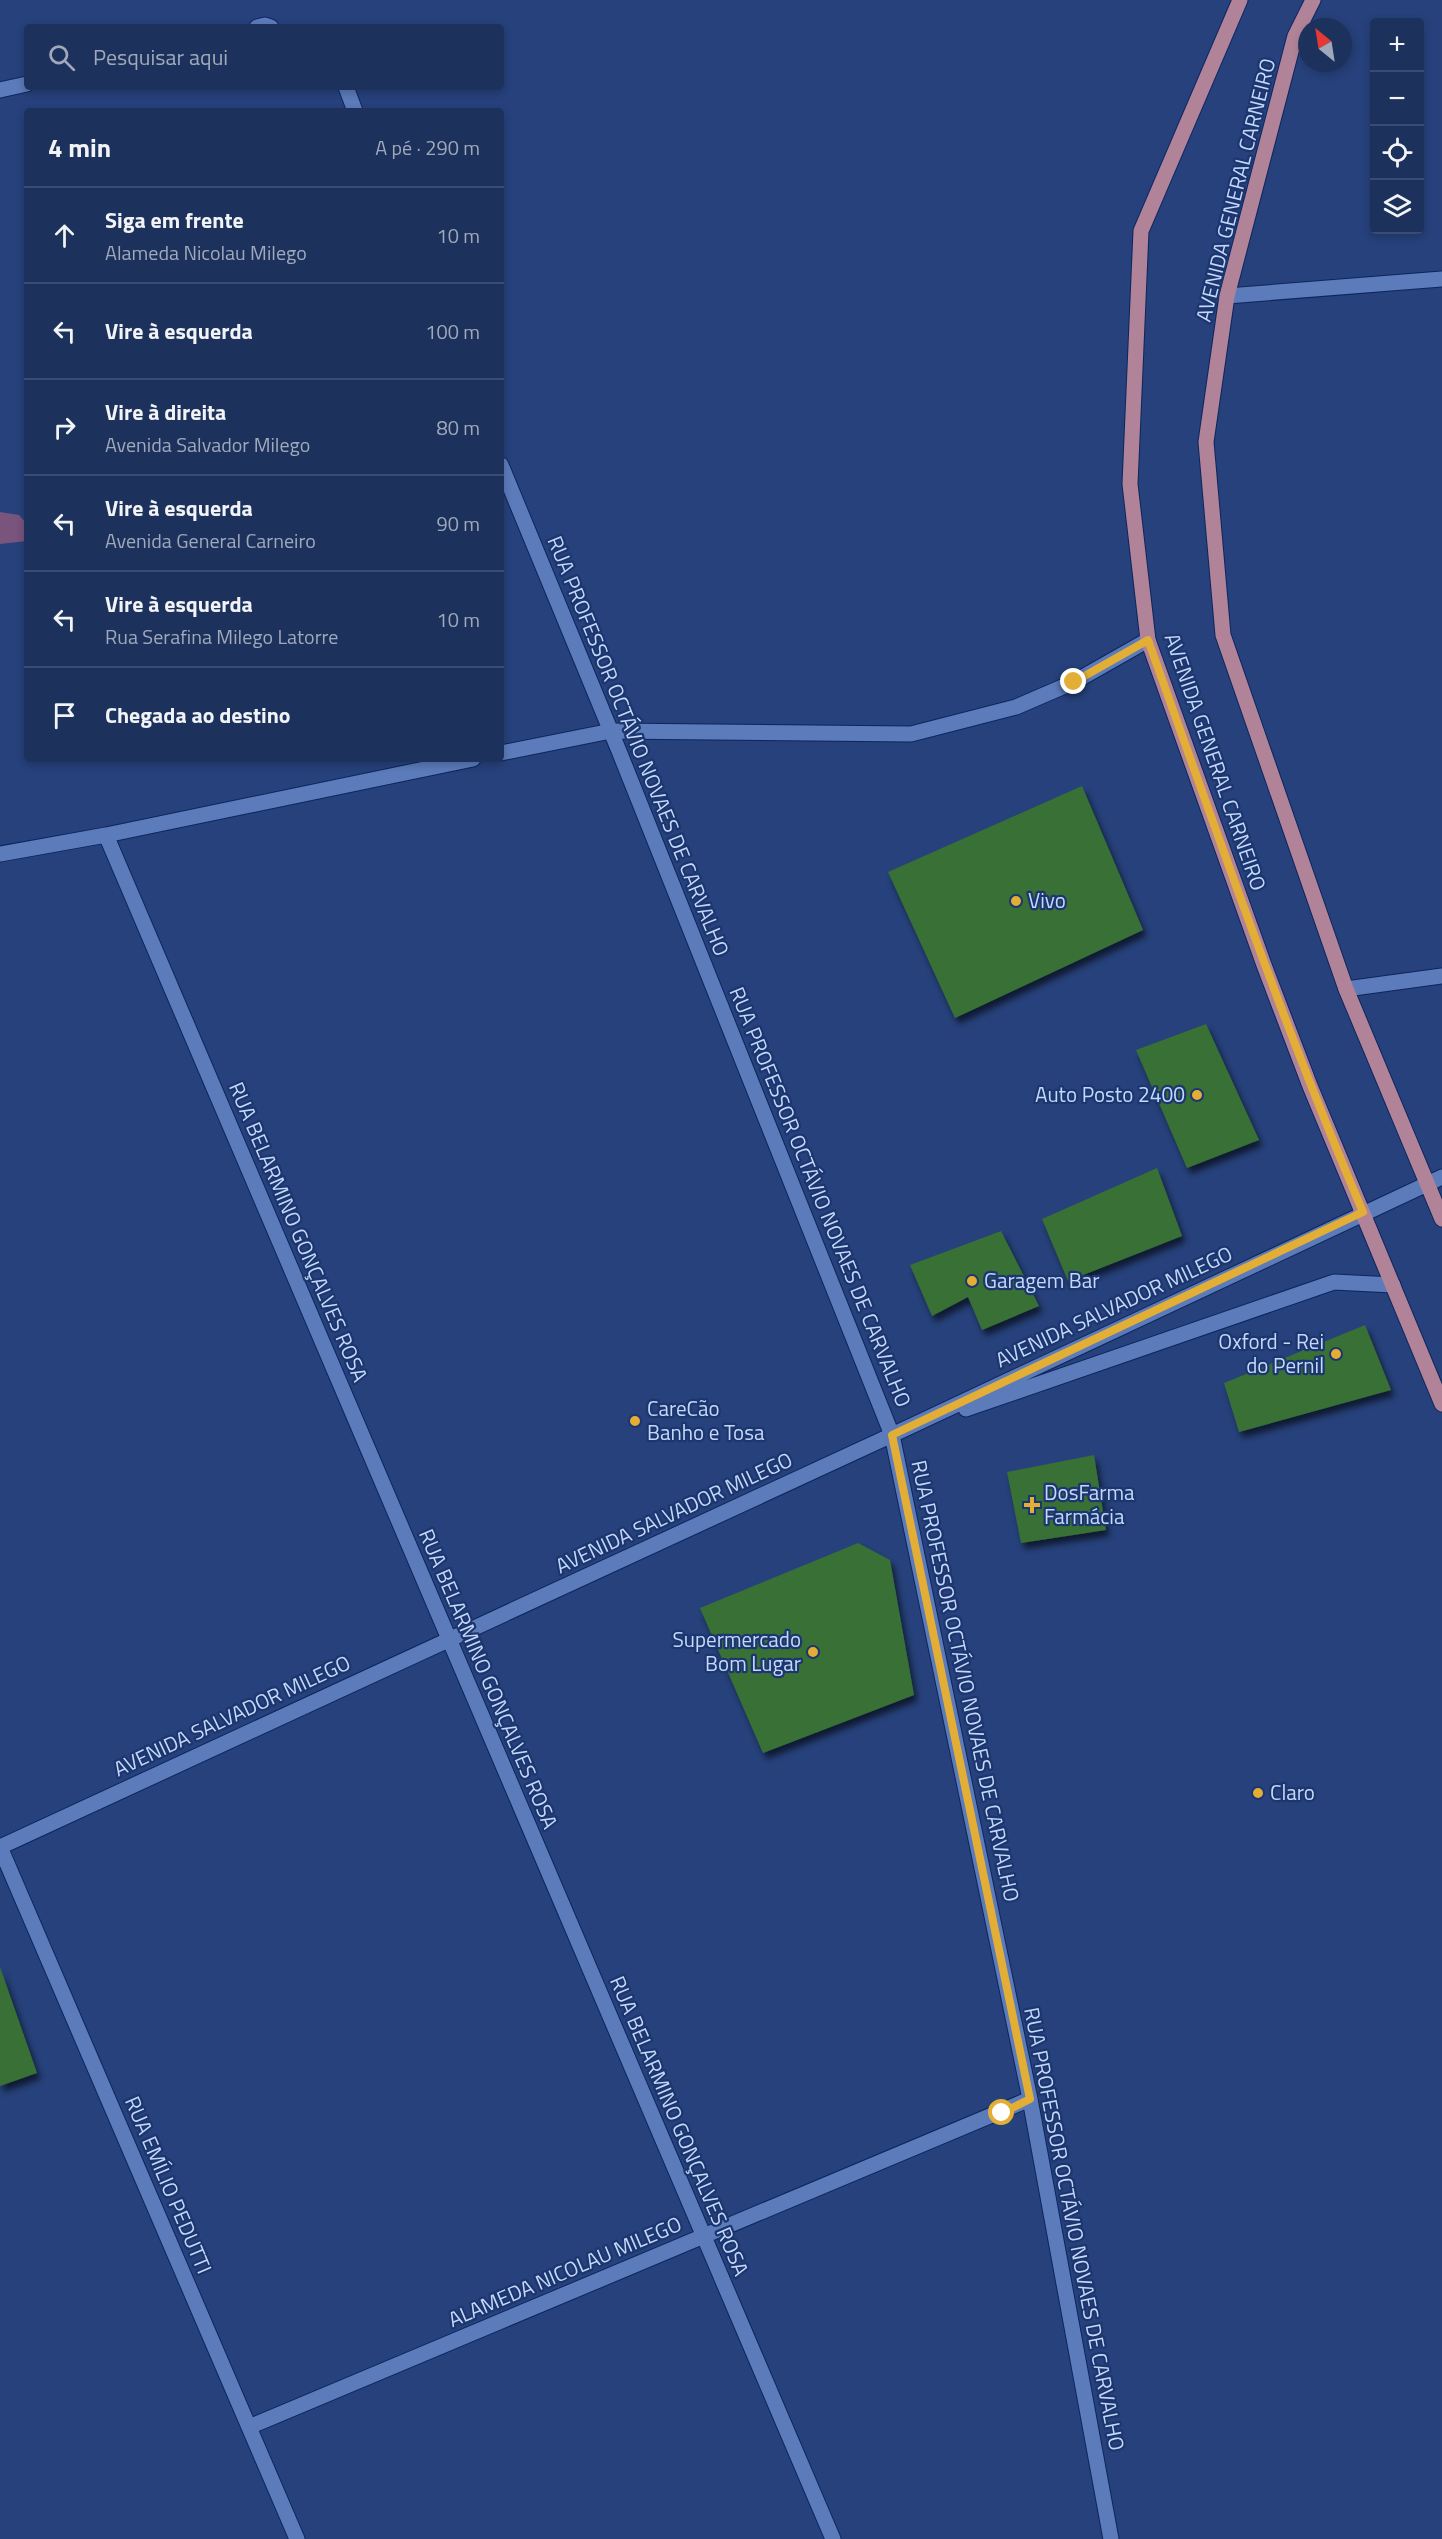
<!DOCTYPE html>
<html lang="pt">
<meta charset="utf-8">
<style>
:root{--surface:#1c315c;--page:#253962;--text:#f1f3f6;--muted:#a0a9bb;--line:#3a4c72}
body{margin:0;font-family:"Titillium Web",sans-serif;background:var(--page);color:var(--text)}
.controls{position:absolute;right:18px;top:18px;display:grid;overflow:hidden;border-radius:6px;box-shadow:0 3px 9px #0003}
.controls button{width:54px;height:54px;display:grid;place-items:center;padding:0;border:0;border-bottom:2px solid var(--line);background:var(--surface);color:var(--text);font:30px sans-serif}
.compass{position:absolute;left:1298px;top:18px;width:54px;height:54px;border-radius:50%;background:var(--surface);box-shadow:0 3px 9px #0003;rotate:330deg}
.stop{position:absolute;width:18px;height:18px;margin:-14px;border:4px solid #e3ae35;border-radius:50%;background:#fff}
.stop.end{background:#e3ae35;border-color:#fff;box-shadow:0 2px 6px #0008}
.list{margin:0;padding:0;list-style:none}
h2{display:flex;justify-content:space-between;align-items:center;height:78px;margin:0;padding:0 24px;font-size:26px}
h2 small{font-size:20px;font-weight:400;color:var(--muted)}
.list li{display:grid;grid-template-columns:39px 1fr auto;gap:18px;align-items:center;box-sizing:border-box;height:96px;padding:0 24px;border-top:2px solid var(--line)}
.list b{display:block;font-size:22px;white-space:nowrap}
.list p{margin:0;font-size:20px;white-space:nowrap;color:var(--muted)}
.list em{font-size:20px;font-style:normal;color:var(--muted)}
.icon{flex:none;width:33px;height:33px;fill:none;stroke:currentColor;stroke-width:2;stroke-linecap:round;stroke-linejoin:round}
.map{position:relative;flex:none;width:1442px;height:2539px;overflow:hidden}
.search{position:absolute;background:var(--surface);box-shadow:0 3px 9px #0003;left:24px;top:24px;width:480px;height:66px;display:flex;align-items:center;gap:15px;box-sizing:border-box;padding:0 21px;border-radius:6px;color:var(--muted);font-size:22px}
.panel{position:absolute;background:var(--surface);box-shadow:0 3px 9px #0003;left:24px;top:108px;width:480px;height:654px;border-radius:6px}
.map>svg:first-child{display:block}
</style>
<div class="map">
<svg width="1442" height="2539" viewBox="0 0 1442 2539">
<defs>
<filter id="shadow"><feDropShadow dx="3.5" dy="6" stdDeviation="3" flood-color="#0009"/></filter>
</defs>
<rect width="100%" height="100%" fill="#26417b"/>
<path fill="#79547d" d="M 0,512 L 19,515 L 27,524 L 27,541 L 0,544 Z"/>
<path fill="#386f36" filter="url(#shadow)" d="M 1082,786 L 1143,930 L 955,1018 L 888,872 Z
M 1206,1024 L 1259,1140 L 1187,1168 L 1136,1050 Z
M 1157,1168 L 1182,1236 L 1068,1281 L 1042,1219 Z
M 1001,1231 L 1039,1306 L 982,1330 L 968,1297 L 932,1316 L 910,1265 Z
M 1365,1325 L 1391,1390 L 1239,1432 L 1224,1383 Z
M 1094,1455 L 1106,1530 L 1021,1543 L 1007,1472 Z
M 858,1543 L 890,1560 L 914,1695 L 763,1753 L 700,1608 Z
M 0,1967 L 37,2073 L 0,2086 Z"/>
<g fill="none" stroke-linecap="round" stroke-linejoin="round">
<g stroke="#0d265d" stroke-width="17">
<path id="minor" d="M 1227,296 L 1442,279
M 501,753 L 611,731 L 911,734 L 1016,707 L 1074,682 L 1148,640
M 106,835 L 833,2539
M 0,854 L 106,835 L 473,759
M 1346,989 L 1442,976
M 0,1847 L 892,1435 L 1030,2099 L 1111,2539
M 0,1847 L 297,2539
M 249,2427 L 1030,2099"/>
</g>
<g stroke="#0d265d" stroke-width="17">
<path id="tertiary" d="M 257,27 L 265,25 L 271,27
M 346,87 L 355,111
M 0,90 L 27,84
M 501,465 L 619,751 L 892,1435
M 966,1409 L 1334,1282 L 1393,1285
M 892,1435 L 1442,1177"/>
</g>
<g stroke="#0d265d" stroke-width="17">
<path id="primary" d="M 1240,0 L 1141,231 L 1130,484 L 1148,640 L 1264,965 L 1310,1086 L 1442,1404
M 1313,0 L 1295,36 L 1227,296 L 1206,442 L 1223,635 L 1346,989 L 1442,1219"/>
</g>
<use href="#minor" stroke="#5c7bbb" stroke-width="15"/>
<use href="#tertiary" stroke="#5c7bbb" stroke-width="15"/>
<use href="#primary" stroke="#b18399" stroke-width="15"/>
</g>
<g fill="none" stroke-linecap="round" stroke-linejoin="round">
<path stroke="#e3ae35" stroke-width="8" d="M 1002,2113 L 1030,2099 L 892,1435 L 1363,1212 C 1283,1025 1217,832 1148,640 L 1074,682"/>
</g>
<g fill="#e3ae35" stroke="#1c366f" stroke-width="2">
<circle cx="1016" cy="901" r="6"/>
<circle cx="1197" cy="1095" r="6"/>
<circle cx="972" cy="1281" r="6"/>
<circle cx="1336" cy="1354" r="6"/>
<circle cx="635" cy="1421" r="6"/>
<path d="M1029 1496h6v6h6v6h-6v6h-6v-6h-6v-6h6z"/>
<circle cx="813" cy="1652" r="6"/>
<circle cx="1258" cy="1793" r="6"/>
</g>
<g text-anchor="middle" stroke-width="4.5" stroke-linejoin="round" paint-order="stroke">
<g font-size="21" fill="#c5d8fa" stroke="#1c366f">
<text transform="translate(1236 190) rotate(-76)" y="7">AVENIDA GENERAL CARNEIRO</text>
<text transform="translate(638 746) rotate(68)" y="7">RUA PROFESSOR OCTÁVIO NOVAES DE CARVALHO</text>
<text transform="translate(1215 762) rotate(71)" y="7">AVENIDA GENERAL CARNEIRO</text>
<text transform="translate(820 1197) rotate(68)" y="7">RUA PROFESSOR OCTÁVIO NOVAES DE CARVALHO</text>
<text transform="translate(298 1232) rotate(67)" y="7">RUA BELARMINO GONÇALVES ROSA</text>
<text transform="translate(1114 1307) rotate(-25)" y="7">AVENIDA SALVADOR MILEGO</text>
<text transform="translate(674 1513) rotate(-25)" y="7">AVENIDA SALVADOR MILEGO</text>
<text transform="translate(488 1679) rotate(67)" y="7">RUA BELARMINO GONÇALVES ROSA</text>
<text transform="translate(965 1681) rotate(78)" y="7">RUA PROFESSOR OCTÁVIO NOVAES DE CARVALHO</text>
<text transform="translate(232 1716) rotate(-25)" y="7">AVENIDA SALVADOR MILEGO</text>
<text transform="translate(679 2126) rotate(67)" y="7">RUA BELARMINO GONÇALVES ROSA</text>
<text transform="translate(168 2185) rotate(67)" y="7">RUA EMÍLIO PEDUTTI</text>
<text transform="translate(1074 2229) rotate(79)" y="7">RUA PROFESSOR OCTÁVIO NOVAES DE CARVALHO</text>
<text transform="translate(565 2272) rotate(-23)" y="7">ALAMEDA NICOLAU MILEGO</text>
</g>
<g font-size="21" fill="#c5d8fa" stroke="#1c366f" text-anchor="start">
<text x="1028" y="908">Vivo</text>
<text x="1185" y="1102" text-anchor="end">Auto Posto 2400</text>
<text x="984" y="1288">Garagem Bar</text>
<text x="1324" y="1349" text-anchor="end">Oxford - Rei<tspan x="1324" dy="24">do Pernil</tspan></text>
<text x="647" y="1416">CareCão<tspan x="647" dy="24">Banho e Tosa</tspan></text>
<text x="1044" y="1500">DosFarma<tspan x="1044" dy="24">Farmácia</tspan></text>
<text x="801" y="1647" text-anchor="end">Supermercado<tspan x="801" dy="24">Bom Lugar</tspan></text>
<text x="1270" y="1800">Claro</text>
</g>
</g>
</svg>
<div class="controls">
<button>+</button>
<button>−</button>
<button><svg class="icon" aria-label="locate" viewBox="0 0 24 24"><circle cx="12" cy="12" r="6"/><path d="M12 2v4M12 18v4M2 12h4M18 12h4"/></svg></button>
<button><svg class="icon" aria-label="layers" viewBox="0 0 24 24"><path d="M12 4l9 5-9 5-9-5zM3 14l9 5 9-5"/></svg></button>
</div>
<svg class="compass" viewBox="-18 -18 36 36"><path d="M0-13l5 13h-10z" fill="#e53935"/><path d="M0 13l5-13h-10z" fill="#a0a9bb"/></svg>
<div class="stop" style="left:1002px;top:2113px"></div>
<div class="stop end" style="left:1074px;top:682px"></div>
<div class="search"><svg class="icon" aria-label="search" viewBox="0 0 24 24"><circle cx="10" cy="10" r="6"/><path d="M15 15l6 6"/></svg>Pesquisar aqui</div>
<section class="panel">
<h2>4 min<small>A pé · 290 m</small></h2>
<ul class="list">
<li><svg class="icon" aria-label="ahead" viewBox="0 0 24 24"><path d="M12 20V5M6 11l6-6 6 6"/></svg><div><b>Siga em frente</b><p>Alameda Nicolau Milego</p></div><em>10 m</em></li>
<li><svg class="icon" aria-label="left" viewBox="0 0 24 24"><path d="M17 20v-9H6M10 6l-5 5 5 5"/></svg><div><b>Vire à esquerda</b></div><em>100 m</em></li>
<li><svg class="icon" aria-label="right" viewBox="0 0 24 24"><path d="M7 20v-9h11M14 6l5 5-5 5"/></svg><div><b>Vire à direita</b><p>Avenida Salvador Milego</p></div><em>80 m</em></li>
<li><svg class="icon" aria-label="left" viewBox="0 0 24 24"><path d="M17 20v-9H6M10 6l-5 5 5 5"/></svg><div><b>Vire à esquerda</b><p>Avenida General Carneiro</p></div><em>90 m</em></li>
<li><svg class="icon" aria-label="left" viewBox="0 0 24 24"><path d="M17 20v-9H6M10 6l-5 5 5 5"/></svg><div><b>Vire à esquerda</b><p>Rua Serafina Milego Latorre</p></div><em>10 m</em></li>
<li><svg class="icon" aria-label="arrive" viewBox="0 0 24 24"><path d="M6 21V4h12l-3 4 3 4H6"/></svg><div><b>Chegada ao destino</b></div></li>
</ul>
</section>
</div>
